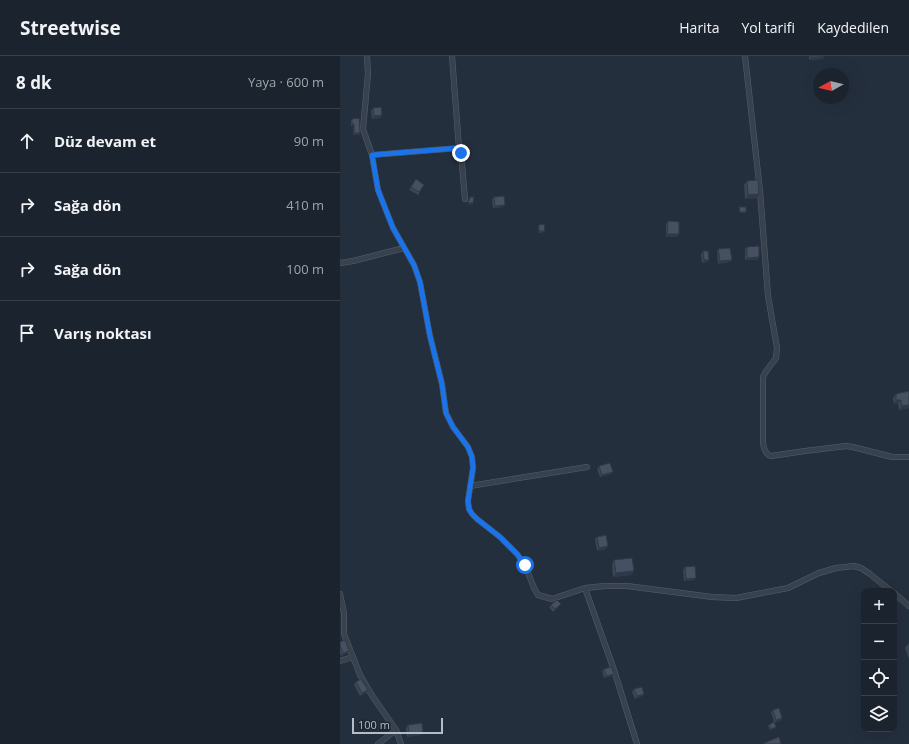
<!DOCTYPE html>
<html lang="tr">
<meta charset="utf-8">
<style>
:root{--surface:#1b232e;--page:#242b36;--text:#f1f3f6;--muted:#a0a4aa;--line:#39404a}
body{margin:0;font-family:"Open Sans",sans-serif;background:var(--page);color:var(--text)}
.controls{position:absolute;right:12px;bottom:12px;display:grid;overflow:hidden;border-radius:8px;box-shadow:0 4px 16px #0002}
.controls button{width:36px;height:36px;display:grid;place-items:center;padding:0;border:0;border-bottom:1px solid var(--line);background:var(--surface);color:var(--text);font:20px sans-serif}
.compass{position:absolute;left:473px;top:12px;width:36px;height:36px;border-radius:50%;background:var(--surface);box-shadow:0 4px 16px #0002;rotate:262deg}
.scale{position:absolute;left:12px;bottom:10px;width:91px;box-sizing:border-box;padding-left:4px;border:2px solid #b4bcc9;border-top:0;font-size:11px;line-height:14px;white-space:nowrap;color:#b4bcc9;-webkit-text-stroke:3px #1d2633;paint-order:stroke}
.stop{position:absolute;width:12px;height:12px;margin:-9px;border:3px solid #1a73e8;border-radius:50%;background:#fff}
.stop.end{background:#1a73e8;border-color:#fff;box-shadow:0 1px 4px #0008}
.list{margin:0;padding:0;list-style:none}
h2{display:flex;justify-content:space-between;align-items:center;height:52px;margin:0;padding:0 16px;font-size:17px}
h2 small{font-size:13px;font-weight:400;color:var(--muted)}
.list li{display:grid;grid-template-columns:26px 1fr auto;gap:12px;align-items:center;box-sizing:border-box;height:64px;padding:0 16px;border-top:1px solid var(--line)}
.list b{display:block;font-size:15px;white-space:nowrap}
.list em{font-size:13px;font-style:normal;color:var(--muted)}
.icon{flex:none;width:22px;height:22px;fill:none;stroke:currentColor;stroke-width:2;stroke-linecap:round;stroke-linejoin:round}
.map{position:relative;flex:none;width:569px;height:688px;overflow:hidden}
header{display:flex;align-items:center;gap:24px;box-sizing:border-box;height:56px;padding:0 20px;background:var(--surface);border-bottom:1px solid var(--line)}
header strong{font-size:19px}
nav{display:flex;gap:22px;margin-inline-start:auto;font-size:14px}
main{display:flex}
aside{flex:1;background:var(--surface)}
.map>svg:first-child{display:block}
</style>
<header>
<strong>Streetwise</strong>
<nav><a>Harita</a><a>Yol tarifi</a><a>Kaydedilen</a></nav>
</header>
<main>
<aside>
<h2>8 dk<small>Yaya · 600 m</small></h2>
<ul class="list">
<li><svg class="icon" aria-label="ahead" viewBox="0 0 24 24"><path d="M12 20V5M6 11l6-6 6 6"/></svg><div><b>Düz devam et</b></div><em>90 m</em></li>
<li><svg class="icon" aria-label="right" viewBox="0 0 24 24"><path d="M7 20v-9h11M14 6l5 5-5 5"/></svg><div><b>Sağa dön</b></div><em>410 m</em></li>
<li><svg class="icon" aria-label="right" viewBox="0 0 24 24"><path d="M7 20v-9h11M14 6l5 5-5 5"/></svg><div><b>Sağa dön</b></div><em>100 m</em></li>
<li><svg class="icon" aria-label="arrive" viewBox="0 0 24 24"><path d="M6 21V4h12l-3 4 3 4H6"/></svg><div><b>Varış noktası</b></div></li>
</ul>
</aside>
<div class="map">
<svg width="569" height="688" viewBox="0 0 569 688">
<rect width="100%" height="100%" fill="#242f3e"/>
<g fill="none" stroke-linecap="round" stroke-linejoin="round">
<g stroke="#565f6c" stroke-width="6">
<path id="street" d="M 27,0 L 28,18 L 23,73 L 32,99 L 38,134 L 53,172 L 74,209 L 80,226 L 90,280 L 102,328 L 106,357 L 113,371 L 128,391 L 132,401 L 133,412 L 128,445 L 129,453 L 132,458 L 137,463 L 160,481 L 177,498 L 185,509 L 194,532 L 198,539 L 212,543 L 245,532
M 112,0 L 119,92 L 121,97 L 125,143
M 405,0 L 420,135 L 428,240 L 437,292 L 436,302 L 425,317 L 423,321 L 423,387 C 424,393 425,398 431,400 L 465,395 L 506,390 L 513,391 L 552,401 L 569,401
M 32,99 L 119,92
M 0,207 L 13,205 L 64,192
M 130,430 L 247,411
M 554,537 L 569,550
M 0,538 L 4,557 L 4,578 L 13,601 L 20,619 L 33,641 L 56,674 L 61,688
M 0,605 L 13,601
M 38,688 L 56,674
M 297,688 L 274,614 L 245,532 L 265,530 L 287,530 L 372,541 L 396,542 L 448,532 L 479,517 L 496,512 L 514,510 L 521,512 L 530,518 L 551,535"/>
</g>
<use href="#street" stroke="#38414e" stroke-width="5"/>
</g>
<path fill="#3b4654" d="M 469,0 L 484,0 L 483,3 L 469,4 Z
M 33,52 L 42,59 L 40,62 L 32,63 L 31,55 Z
M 12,63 L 20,77 L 20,79 L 13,79 L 14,69 L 11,70 L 11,64 Z
M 76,123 L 84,129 L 78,139 L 69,134 Z
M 407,125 L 419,138 L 417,142 L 405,143 L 404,129 Z
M 154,141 L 163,151 L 153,152 L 152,143 Z
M 328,165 L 337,181 L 326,181 L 326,168 Z
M 199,169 L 204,176 L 199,177 L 198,170 Z
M 407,191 L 419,201 L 417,204 L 405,204 L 405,193 Z
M 378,193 L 392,204 L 390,206 L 378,208 L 377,196 Z
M 363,195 L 369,204 L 367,206 L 362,207 L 361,198 Z
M 569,335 L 569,352 L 559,354 L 558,348 L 554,348 L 553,342 L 556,338 Z
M 259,410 L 271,418 L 260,421 L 257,413 Z
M 257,481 L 266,493 L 257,495 L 255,483 Z
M 274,504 L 291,519 L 273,521 L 272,508 Z
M 345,511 L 354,524 L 344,525 L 343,514 Z
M 211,549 L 219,550 L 213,556 L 209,551 Z
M 0,586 L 7,597 L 1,600 L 0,597 Z
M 569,587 L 569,603 L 565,592 Z
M 264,613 L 272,620 L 264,622 L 262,615 Z
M 16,626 L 28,634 L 26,637 L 20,640 L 14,629 Z
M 294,633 L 304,638 L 302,640 L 295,643 L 292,636 Z
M 433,654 L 442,662 L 440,665 L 434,667 L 435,672 L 430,674 L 428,670 L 429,669 L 434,666 L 431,656 Z
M 68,669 L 83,676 L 81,679 L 67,681 L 66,672 Z"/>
<path fill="#303945" d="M 484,0 L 483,3 L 469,4 L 471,2 Z
M 42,59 L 40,62 L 32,63 L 34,60 Z
M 14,77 L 20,77 L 20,79 L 13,79 Z
M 419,138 L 417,142 L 405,143 L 408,139 Z
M 128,147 L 133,147 L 132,149 L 127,148 Z
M 165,149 L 163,151 L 153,152 L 155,150 Z
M 400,156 L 406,156 L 405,157 L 399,157 Z
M 327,178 L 339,178 L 337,181 L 326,181 Z
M 419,201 L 417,204 L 405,204 L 407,202 Z
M 364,204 L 369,204 L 367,206 L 362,207 Z
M 392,204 L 390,206 L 378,208 L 380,205 Z
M 556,344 L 561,344 L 558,348 L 554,348 Z
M 569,349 L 569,352 L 559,354 L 562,350 Z
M 273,416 L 271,418 L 260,421 L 262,419 Z
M 268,490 L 266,493 L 257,495 L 259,492 Z
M 294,515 L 291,519 L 273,521 L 276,517 Z
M 356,522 L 354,524 L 344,525 L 346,523 Z
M 9,595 L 7,597 L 1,600 L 3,597 Z
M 274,618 L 272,620 L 264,622 L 266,620 Z
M 28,634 L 26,637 L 20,640 L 22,637 Z
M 304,638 L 302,640 L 295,643 L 297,640 Z
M 442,662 L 440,665 L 434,667 L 436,664 Z
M 83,676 L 81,679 L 67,681 L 69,678 Z"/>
<path fill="#455162" stroke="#303945" d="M 471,0 L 484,0 L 471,2 Z
M 41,51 L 42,59 L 34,60 L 33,52 Z
M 19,62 L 20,77 L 14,77 L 14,68 L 12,68 L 12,63 Z
M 76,123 L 84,129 L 79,136 L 71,131 Z
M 418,124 L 419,138 L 408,139 L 407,125 Z
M 164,140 L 165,149 L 155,150 L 154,141 Z
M 130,141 L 134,141 L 133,147 L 128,147 Z
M 399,151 L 406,151 L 406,156 L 400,156 Z
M 328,165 L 339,166 L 339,178 L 327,178 Z
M 204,168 L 205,175 L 199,175 L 199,169 Z
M 419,190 L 419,201 L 407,202 L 407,191 Z
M 390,192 L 392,204 L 380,205 L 378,193 Z
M 363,195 L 368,195 L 369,204 L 364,204 Z
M 569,335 L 569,349 L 562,350 L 561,344 L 556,344 L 556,338 Z
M 270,407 L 273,416 L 262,419 L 259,410 Z
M 266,479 L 268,490 L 259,492 L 257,481 Z
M 292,502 L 294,515 L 276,517 L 274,504 Z
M 355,510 L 356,522 L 346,523 L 345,511 Z
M 217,544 L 221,548 L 215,553 L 211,549 Z
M 5,584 L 9,595 L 3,597 L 0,589 L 0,586 Z
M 271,611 L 274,618 L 266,620 L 264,613 Z
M 21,623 L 28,634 L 22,637 L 16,626 Z
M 302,631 L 304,638 L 297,640 L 294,633 Z
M 439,652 L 442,662 L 436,664 L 433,654 Z
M 434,666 L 436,671 L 431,673 L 429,669 Z
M 82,667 L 83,676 L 69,678 L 68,669 Z
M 439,681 L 441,688 L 424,688 L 424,687 Z"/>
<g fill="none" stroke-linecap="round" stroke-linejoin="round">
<path stroke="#1a73e8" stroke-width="5" d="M 121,97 L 119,92 L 32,99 L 38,134 L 53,172 L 74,209 L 80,226 L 90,280 L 102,328 L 106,357 L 113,371 L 128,391 L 132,401 L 133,412 L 128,445 L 129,453 L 132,458 L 137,463 L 160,481 L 177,498 L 185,509"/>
</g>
</svg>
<div class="controls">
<button>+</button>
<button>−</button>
<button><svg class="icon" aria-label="locate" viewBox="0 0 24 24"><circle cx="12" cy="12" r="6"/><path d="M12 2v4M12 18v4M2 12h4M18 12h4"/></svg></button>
<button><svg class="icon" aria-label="layers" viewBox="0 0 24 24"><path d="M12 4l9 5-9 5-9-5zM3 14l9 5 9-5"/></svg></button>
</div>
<svg class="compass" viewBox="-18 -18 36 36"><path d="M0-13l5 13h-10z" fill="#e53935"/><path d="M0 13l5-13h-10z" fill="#a0a4aa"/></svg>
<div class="scale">100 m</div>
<div class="stop" style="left:185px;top:509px"></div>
<div class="stop end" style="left:121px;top:97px"></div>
</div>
</main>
